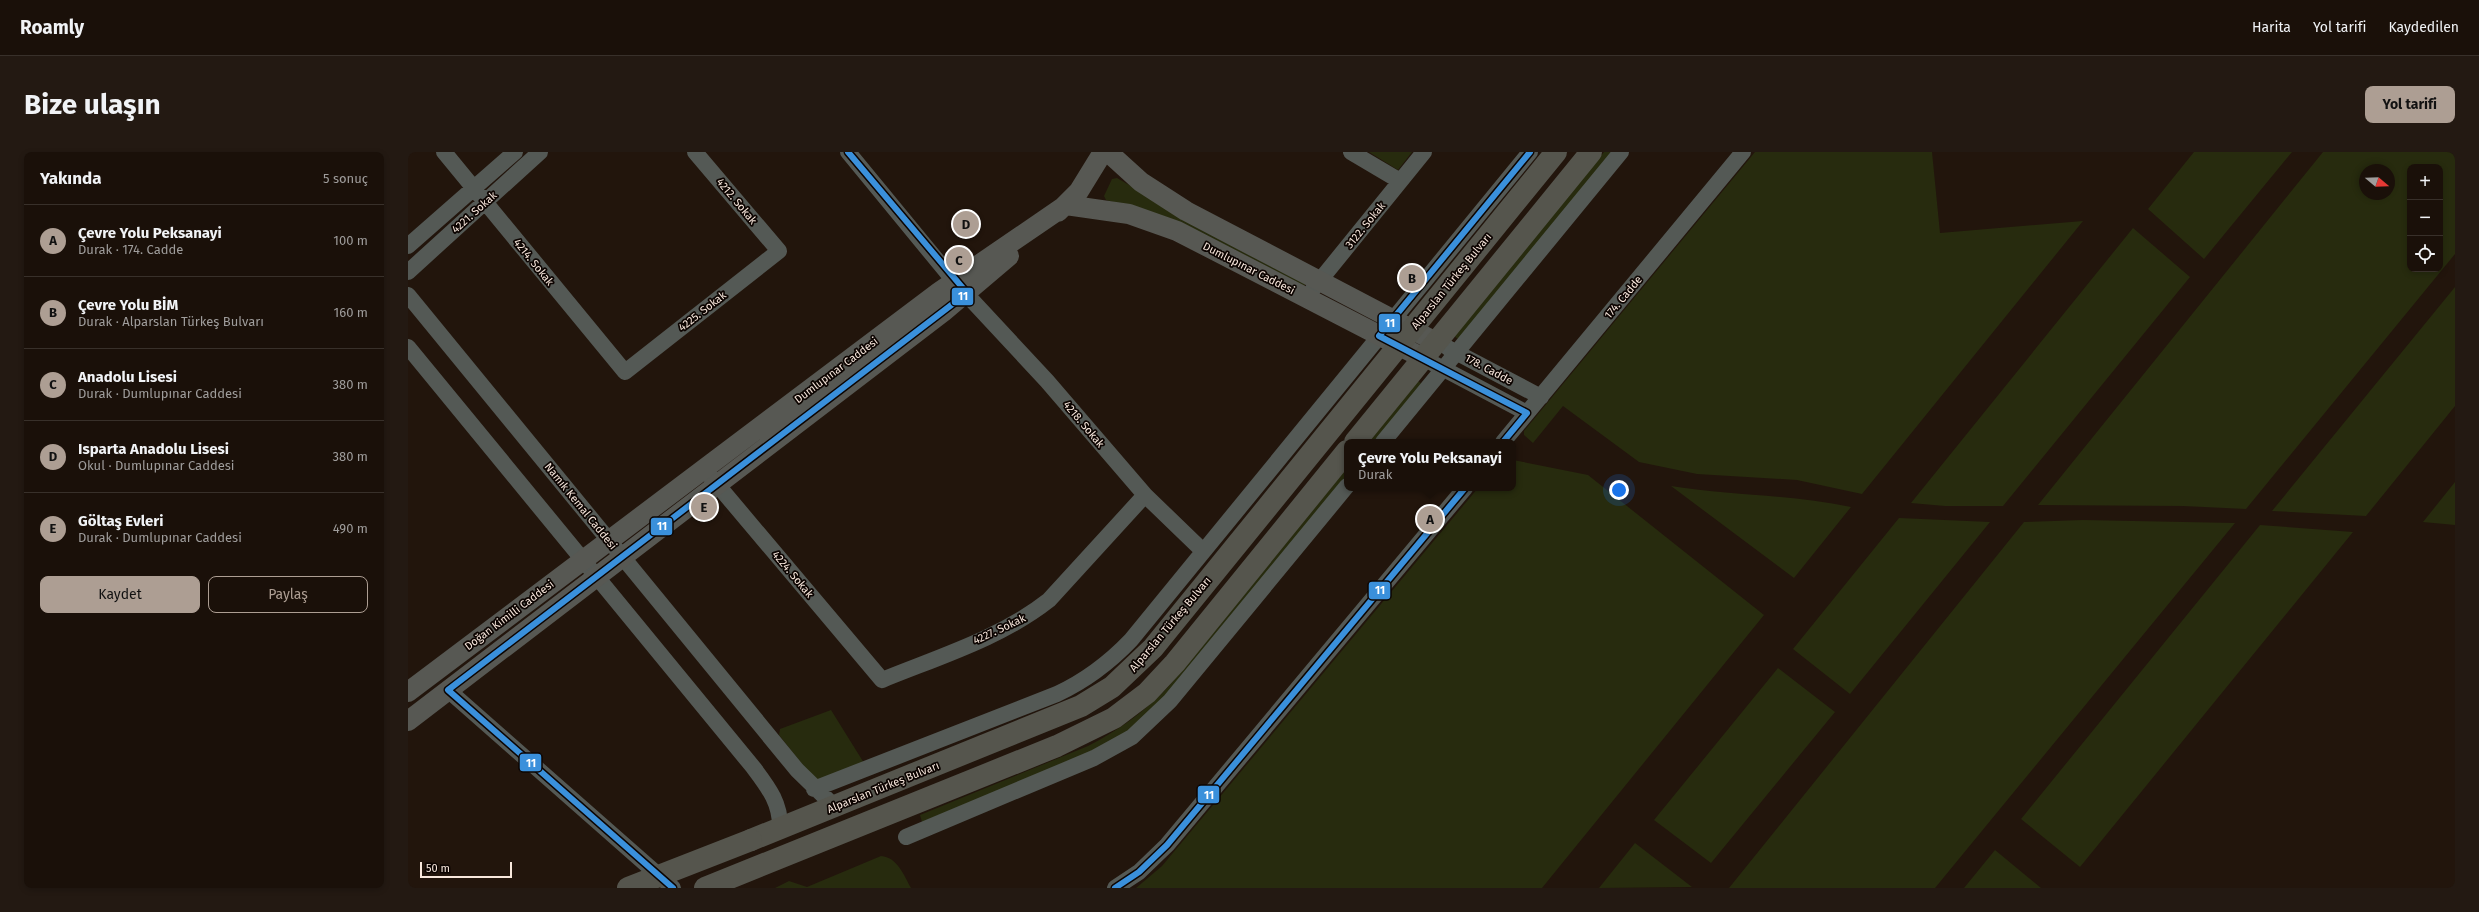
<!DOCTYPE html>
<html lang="tr">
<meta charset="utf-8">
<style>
:root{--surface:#1a1009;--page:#231912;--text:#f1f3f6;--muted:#9f9d9c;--line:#38302a;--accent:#ad9e93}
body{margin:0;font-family:"Fira Sans",sans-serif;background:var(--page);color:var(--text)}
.controls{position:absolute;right:12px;top:12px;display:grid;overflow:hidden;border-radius:8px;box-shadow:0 2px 6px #0003}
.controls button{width:36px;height:36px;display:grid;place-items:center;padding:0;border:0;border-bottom:1px solid var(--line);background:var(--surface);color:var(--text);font:20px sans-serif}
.compass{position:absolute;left:1951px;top:12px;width:36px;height:36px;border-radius:50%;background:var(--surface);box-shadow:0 2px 6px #0003;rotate:109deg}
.scale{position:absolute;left:12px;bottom:10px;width:92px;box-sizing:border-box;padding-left:4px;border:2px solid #f8e7dc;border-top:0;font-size:11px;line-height:14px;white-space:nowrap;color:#f8e7dc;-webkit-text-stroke:3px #0c0401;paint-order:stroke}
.you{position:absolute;left:1211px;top:338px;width:14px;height:14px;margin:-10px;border:3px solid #fff;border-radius:50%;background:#1a73e8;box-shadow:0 0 0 6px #1a73e833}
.badge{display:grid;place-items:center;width:26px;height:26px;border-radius:50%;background:var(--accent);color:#111;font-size:13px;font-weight:700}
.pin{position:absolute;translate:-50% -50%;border:2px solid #fff;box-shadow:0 1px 4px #0006}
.popup{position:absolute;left:936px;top:287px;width:172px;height:52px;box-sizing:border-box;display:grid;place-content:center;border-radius:8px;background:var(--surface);filter:drop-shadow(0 1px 3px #0005);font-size:13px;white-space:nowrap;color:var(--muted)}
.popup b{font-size:15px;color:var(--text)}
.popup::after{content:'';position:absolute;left:50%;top:100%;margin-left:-8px;border:8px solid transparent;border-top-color:var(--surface)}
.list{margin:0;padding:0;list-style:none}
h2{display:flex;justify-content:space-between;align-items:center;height:52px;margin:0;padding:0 16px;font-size:17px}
h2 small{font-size:13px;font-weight:400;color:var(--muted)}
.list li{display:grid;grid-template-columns:26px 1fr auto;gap:12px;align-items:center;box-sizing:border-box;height:72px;padding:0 16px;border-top:1px solid var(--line)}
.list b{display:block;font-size:15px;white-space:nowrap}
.list p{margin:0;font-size:13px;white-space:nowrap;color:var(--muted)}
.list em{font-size:13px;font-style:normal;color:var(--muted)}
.actions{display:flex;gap:8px;padding:12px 16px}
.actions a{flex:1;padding:9px 0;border:1px solid var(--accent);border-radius:8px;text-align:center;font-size:14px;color:var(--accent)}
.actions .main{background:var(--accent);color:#111}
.icon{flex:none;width:22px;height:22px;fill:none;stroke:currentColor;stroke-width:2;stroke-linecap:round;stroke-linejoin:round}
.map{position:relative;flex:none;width:2047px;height:736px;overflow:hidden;border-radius:8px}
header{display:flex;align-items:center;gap:24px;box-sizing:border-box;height:56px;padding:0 20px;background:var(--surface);border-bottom:1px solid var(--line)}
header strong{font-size:19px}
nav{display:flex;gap:22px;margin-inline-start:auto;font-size:14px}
.intro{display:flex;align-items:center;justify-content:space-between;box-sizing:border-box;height:96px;padding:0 24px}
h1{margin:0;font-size:28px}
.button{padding:10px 18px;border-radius:8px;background:var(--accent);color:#111;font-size:14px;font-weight:700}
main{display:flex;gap:24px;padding:0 24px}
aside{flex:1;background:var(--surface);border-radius:8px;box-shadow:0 2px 6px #0003}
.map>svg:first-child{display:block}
</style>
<header>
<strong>Roamly</strong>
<nav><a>Harita</a><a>Yol tarifi</a><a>Kaydedilen</a></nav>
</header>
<div class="intro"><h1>Bize ulaşın</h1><a class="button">Yol tarifi</a></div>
<main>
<aside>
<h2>Yakında<small>5 sonuç</small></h2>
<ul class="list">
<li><span class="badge">A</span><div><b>Çevre Yolu Peksanayi</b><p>Durak · 174. Cadde</p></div><em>100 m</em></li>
<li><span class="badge">B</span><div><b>Çevre Yolu BİM</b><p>Durak · Alparslan Türkeş Bulvarı</p></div><em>160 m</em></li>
<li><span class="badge">C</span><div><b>Anadolu Lisesi</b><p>Durak · Dumlupınar Caddesi</p></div><em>380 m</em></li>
<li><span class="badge">D</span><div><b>Isparta Anadolu Lisesi</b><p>Okul · Dumlupınar Caddesi</p></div><em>380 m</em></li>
<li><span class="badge">E</span><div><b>Göltaş Evleri</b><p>Durak · Dumlupınar Caddesi</p></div><em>490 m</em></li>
</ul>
<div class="actions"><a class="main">Kaydet</a><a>Paylaş</a></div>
</aside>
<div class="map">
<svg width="2047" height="736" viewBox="0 0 2047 736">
<rect width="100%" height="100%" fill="#22150c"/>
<path fill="#272b0e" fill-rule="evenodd" d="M 961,0 L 1004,0 L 990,18 Z
M 1196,0 L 1204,0 L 1051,188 L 1046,184 Z
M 1347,0 L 1524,0 L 1532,81 L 1675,69 L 1454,342 L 1389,328 L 1289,322 L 1231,310 L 1155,254 L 1125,291 L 1116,283 L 1116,279 Z
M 1786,0 L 1884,0 L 1796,107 L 1740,57 Z
M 1915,0 L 2047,0 L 2047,102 L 1838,357 L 1775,354 L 1630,353 ZM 2002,15 L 2032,15 L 2032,117 L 2002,117 ZM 1957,18 L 1981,18 L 1981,42 L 1957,42 Z
M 709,26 L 773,63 L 899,130 L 894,137 L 732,57 L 698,48 L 696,44 L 704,27 Z
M 1725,76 L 1782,125 L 1595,354 L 1537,354 L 1503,351 Z
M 2047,135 L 2047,254 L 1958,364 L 1864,359 Z
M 1010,229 L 1014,232 L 967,290 L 960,290 Z
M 1105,308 L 1180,323 L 1356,463 L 1134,736 L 728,736 L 754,714 L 1070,336 L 1105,336 Z
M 939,316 L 939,324 L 764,538 L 733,571 L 701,593 L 514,670 L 512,663 L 680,594 C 711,578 736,560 760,535 Z
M 2047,330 L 2047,373 L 2015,370 Z
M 1263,334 C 1324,344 1381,342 1443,355 L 1386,426 Z
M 1491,366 L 1582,370 L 1442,542 L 1385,497 Z
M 1675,368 L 1827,371 L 1527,736 L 1321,736 L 1616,370 Z
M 1852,373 L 1945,380 L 1672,715 L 1613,667 Z
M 1370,516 L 1427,560 L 1303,711 L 1246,668 Z
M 423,558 L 456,611 L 409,631 L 371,583 L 372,577 Z
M 1227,691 L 1284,735 L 1191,736 Z
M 1587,698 L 1633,736 L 1556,736 Z
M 473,704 C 489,705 496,723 503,736 L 367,736 L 381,729 L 399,735 Z"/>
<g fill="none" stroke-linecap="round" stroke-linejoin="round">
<path stroke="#545955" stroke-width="16" d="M 36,0 L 217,220 L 371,99 L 287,0
M 440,0 L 546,129 L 639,229 L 737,343 L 795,399
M 943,0 L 992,29
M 0,94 L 107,0
M 0,120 L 132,0
M 905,137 L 1016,0
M 0,143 L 389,618 L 426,654
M 0,195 L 345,615 C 360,635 373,651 372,677
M 1040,196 L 1133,245
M 1015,206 L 1119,261
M 975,290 L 1213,0
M 1095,290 L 1335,0
M 302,324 L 474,528 C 530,505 593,486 641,448 L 737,343
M 40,538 L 265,736
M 406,637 L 649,542 C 679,528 701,511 723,488 L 1122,0
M 498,685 L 686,606 L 724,585 L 762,549 L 939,334
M 707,736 L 731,720 L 759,693 L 1057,336"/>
<path stroke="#575853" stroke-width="20" d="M 700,0 L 733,30 L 778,59 L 1028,190
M 650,60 L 671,39 L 695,0
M 0,540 L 531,140 L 658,53 L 721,62 L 769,79 L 1015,206
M 0,569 L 535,160 L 601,104"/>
<path stroke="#55554d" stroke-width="22" d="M 947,290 L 1183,0
M 343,688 L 673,554 L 704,535 L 745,496 L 1148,0
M 297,736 L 649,594 L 706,566 L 739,541 L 767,511 L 939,299"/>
<path stroke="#55554d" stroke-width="22" d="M 220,736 L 343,688"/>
<g stroke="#0c0401" stroke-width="9">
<path id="bus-1" d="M 1095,290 L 1119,261 L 971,184 L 1122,0
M 265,736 L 40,538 L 559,141 L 440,0
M 707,736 L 731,720 L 759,693 L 1057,336"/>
</g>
<use href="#bus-1" stroke="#3a90db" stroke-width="6"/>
</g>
<g text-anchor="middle" stroke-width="3.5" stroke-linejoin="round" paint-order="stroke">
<g font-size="11" fill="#f8e7dc" stroke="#0c0401">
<text transform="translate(329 49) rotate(50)" y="4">4212. Sokak</text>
<text transform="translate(66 60) rotate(-42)" y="4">4221. Sokak</text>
<text transform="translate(957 73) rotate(-51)" y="4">3122. Sokak</text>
<text transform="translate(126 110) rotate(51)" y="4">4214. Sokak</text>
<text transform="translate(841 116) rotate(27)" y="4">Dumlupınar Caddesi</text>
<text transform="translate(1043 129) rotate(-51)" y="4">Alparslan Türkeş Bulvarı</text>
<text transform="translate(1215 145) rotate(-50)" y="4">174. Cadde</text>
<text transform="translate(294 159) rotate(-38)" y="4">4225. Sokak</text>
<text transform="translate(1081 217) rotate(28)" y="4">178. Cadde</text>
<text transform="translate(428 218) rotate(-37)" y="4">Dumlupınar Caddesi</text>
<text transform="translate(676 272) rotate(50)" y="4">4218. Sokak</text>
<text transform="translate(173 354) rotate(51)" y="4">Namık Kemal Caddesi</text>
<text transform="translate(385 422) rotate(50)" y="4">4224. Sokak</text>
<text transform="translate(101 463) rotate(-37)" y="4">Doğan Kimilli Caddesi</text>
<text transform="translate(762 472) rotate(-50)" y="4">Alparslan Türkeş Bulvarı</text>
<text transform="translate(591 477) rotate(-25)" y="4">4227. Sokak</text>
<text transform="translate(475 635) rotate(-22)" y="4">Alparslan Türkeş Bulvarı</text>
</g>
</g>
<g stroke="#0c0401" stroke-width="1.5">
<rect x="543" y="135" width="23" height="19" rx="4" fill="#3a90db"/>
<rect x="970" y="161" width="23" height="20" rx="4" fill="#3a90db"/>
<rect x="242" y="365" width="23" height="19" rx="4" fill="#3a90db"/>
<rect x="960" y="429" width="23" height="19" rx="4" fill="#3a90db"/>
<rect x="111" y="601" width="23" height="19" rx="4" fill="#3a90db"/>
<rect x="789" y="633" width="23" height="19" rx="4" fill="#3a90db"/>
</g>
<g font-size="11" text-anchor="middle" font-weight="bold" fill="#fff">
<text x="555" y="148">11</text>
<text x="982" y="175">11</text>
<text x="254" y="378">11</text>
<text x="972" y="442">11</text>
<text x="123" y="615">11</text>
<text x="801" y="647">11</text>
</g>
</svg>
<div class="controls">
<button>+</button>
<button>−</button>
<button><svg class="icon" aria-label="locate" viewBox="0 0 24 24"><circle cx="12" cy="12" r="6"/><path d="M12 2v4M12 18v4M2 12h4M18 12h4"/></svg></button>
</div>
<svg class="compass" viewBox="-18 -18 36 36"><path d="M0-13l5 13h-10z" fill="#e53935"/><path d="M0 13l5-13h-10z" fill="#9f9d9c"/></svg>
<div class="scale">50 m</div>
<div class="you"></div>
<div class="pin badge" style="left:1022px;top:367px">A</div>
<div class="popup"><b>Çevre Yolu Peksanayi</b>Durak</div>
<div class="pin badge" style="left:1004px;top:126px">B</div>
<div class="pin badge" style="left:551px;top:108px">C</div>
<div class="pin badge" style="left:558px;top:72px">D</div>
<div class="pin badge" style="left:296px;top:355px">E</div>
</div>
</main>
